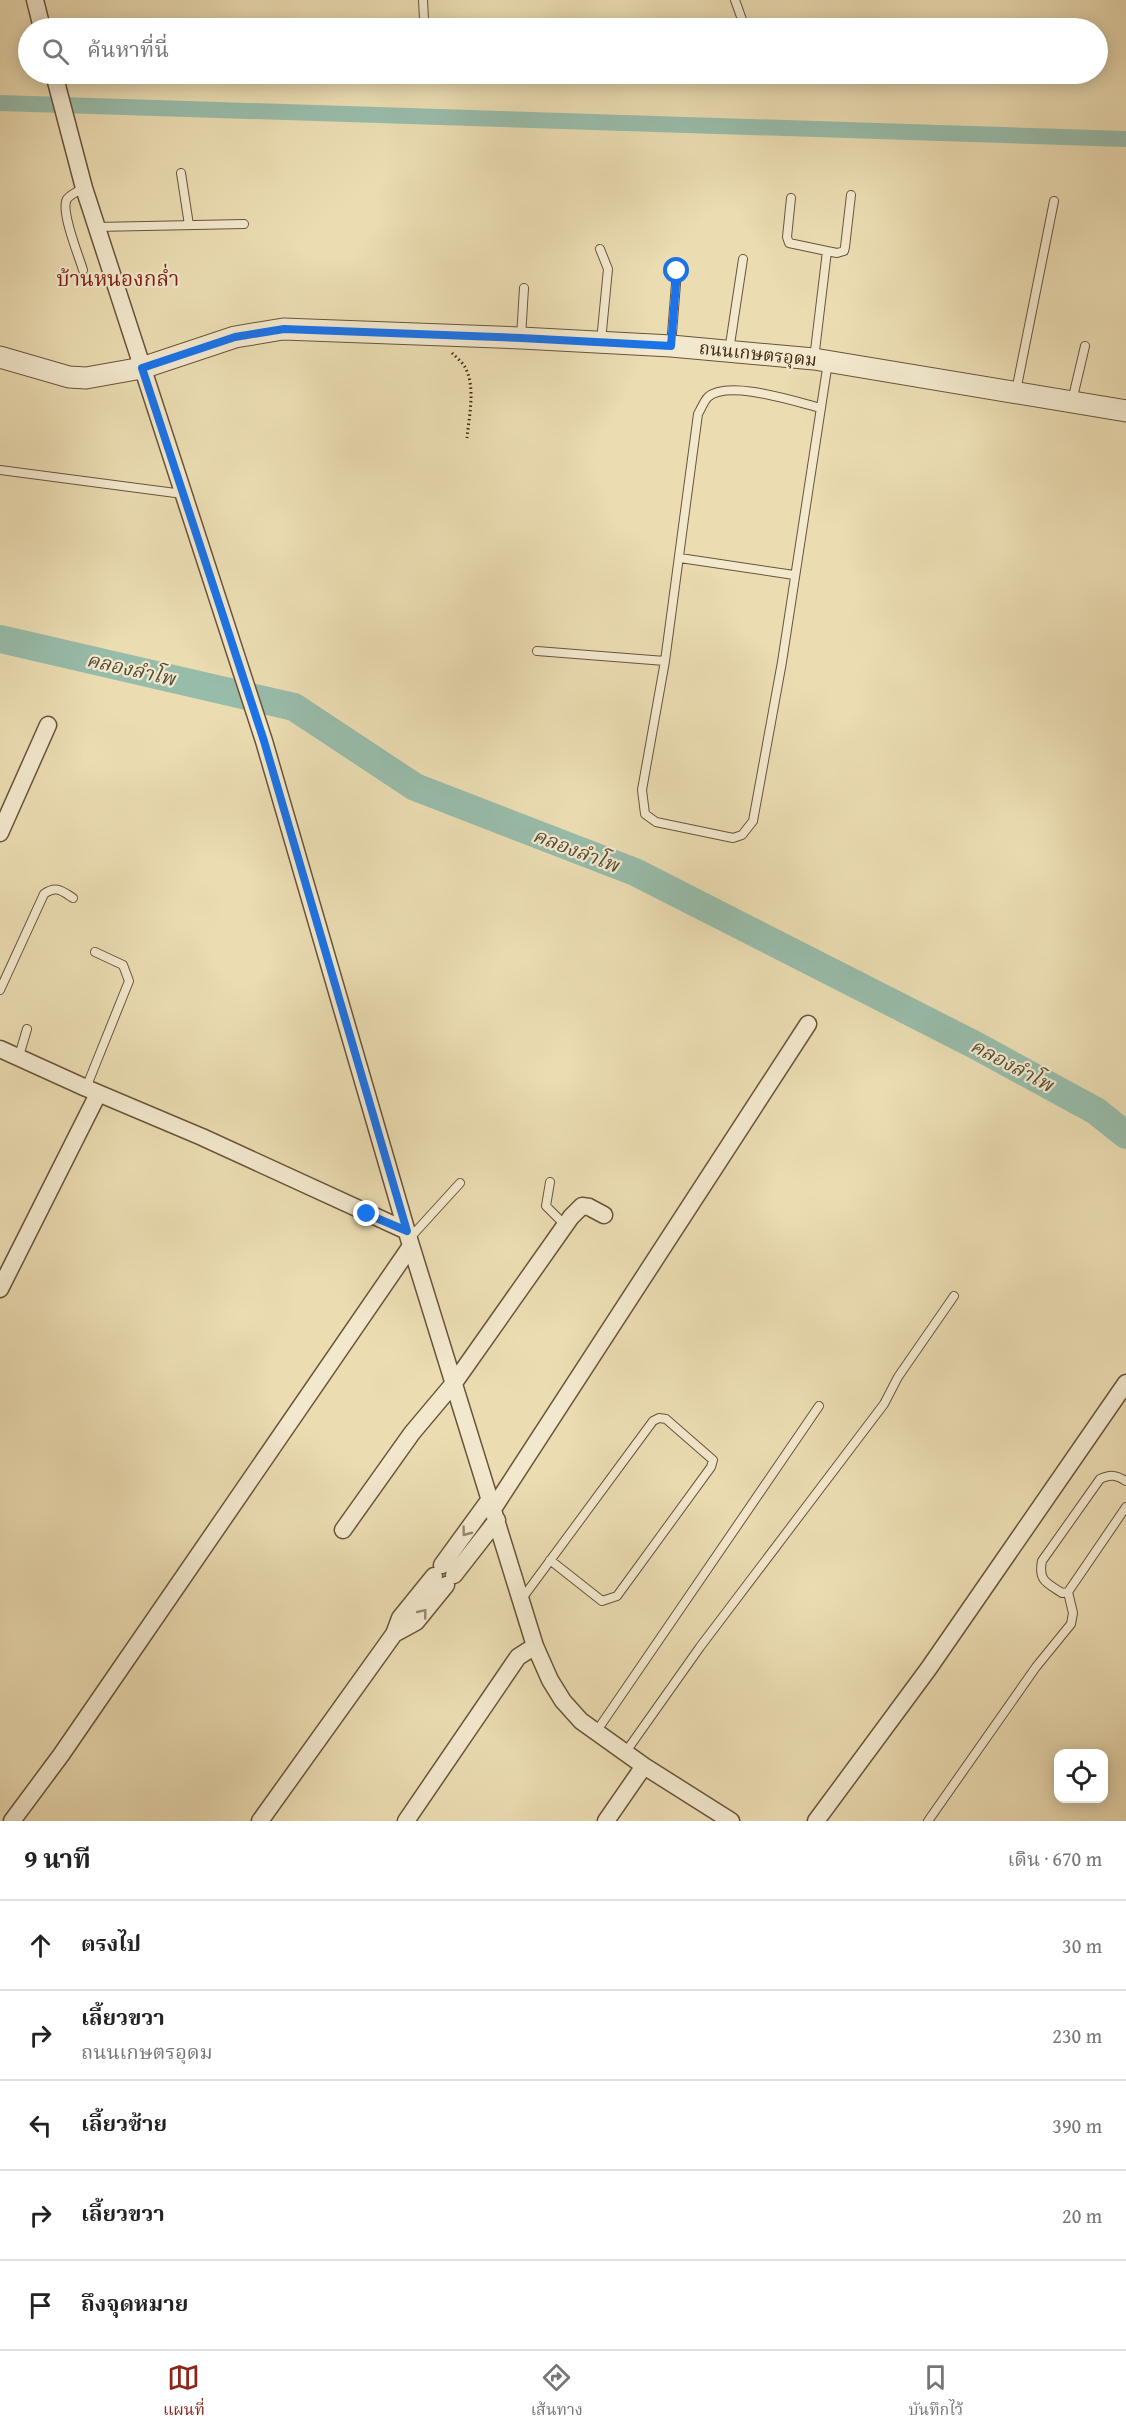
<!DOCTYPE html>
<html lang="th">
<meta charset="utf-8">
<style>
:root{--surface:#fff;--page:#f2f2f2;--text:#222;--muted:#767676;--line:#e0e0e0;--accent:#8f2418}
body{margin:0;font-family:"Gentium Book Plus","Noto Serif Thai",serif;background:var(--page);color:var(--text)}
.controls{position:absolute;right:18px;bottom:18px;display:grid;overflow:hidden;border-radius:12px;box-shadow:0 3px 15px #0003}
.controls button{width:54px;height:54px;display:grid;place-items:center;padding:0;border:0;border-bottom:2px solid var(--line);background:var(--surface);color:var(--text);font:30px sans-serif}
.stop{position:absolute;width:18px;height:18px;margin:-14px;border:4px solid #1a73e8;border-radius:50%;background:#fff}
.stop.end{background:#1a73e8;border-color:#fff;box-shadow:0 2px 6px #0008}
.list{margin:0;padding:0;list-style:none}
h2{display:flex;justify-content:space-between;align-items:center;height:78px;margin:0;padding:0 24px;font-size:26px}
h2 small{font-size:20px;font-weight:400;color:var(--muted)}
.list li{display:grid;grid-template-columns:39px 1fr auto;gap:18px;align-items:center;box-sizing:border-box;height:90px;padding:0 24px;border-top:2px solid var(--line)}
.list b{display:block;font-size:22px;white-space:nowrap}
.list p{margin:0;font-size:20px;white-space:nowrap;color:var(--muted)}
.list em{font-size:20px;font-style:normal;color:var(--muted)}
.icon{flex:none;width:33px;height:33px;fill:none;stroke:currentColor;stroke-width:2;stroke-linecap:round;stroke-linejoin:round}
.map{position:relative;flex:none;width:1126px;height:1821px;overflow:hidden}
.search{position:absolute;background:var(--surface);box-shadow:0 3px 15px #0003;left:18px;right:18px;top:18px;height:66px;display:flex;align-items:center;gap:15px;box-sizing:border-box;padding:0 21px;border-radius:33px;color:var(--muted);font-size:22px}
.sheet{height:528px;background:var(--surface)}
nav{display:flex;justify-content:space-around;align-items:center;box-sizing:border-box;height:84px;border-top:2px solid var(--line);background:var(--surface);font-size:16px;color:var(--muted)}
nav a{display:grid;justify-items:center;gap:3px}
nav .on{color:var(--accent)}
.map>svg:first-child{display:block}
</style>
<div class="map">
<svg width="1126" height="1821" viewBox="0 0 1126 1821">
<rect width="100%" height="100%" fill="#ebdcb2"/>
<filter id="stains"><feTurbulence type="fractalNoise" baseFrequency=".00333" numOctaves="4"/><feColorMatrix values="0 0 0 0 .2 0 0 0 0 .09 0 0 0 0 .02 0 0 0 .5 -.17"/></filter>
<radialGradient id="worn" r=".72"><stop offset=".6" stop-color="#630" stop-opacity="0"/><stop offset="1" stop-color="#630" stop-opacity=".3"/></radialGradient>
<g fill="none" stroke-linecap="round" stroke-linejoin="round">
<path stroke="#98bcaa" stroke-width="16" d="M 0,103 L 1126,139"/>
<path stroke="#98bcaa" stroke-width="28" d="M 0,639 L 294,707 L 415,787 L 635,872 L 975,1045 L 1096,1111 L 1126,1135"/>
<g stroke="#6a5438" stroke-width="10">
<path id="service" d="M 423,0 L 424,19
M 735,0 L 745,28
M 122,74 L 152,76 L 162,74
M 181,173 L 189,225
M 791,198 L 787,237 L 789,243 L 827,251 L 814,359
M 96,227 L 244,224
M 600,249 L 608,269 L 601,341
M 827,251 L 837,253 L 844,251 L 845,247 L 851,195
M 83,270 C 79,256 60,211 67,199 C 71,194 78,191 84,188
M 521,337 L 524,288
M 671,346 L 677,271
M 729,351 L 743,259
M 1016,391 L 1054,201
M 1072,401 L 1085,346
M 0,470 L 183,494
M 680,558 L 794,575
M 537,651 L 665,661 L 698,414 C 701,409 704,401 708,397 C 728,379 796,402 821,408
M 665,661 L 642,790 L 645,814 L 656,822 L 733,838 L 742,835 L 753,821 L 782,662 L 828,362
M 0,990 L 44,894 C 56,885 62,891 73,898
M 19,1056 L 27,1029
M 86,1088 L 129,981 L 123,965 L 95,952
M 550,1182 L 546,1206 L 565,1225
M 409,1239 L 460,1183
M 1126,1481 C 1116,1475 1111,1474 1100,1479 L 1042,1561 C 1038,1581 1047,1583 1062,1593 L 1068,1592 L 1126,1507
M 521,1600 L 653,1421 L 659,1418 L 666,1419 L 713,1460 L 711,1467 L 617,1596 L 602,1601 L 550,1560
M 596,1732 L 819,1406
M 625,1753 L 700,1647 L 884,1404 L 898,1377 L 954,1296
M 928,1821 L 1036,1667 L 1071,1624 L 1073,1613 L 1068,1592"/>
</g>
<g stroke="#6a5438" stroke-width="19">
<path id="minor" d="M 35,0 L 42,28
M 54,74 L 84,188 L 264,741 L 409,1239 L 535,1646 L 550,1680 L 563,1701 L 581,1721 L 644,1766 L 731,1821
M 0,833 L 48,725
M 0,1049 L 86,1088 L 202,1137 L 407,1231
M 0,1289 L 98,1094
M 493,1509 L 808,1024
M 343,1530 L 412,1433 L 454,1383 L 571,1217 L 582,1206 L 589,1207 L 604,1215
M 442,1565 L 490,1499
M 454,1575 L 497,1520
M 394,1634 L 416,1622 L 446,1585
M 12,1821 L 61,1755 L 411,1246
M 260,1821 L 394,1634 L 400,1618 L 434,1576
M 406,1821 L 518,1657 L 535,1646
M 606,1821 L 644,1766
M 816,1821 L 929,1668 L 1126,1383"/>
</g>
<g stroke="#6a5438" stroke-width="23">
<path id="tertiary" d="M 0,357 L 69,377 L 86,378 L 142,368 L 235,337 L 283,329 L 521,338 L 671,346 L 814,359 L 1126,411"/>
</g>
<path stroke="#3f2610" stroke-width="3" stroke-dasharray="1.5 3" stroke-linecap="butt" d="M 452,353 C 456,357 462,362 465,367 C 476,387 469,416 467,438"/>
<use href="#service" stroke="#f2e8cd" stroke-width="8"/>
<use href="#minor" stroke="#f2e8cd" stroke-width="16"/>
<use href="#tertiary" stroke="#f2e8cd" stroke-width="21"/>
</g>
<defs><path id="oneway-chevron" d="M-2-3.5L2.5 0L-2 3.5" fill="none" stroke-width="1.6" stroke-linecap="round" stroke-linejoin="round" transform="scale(1.5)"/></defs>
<g stroke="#98876e">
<use href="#oneway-chevron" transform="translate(466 1532) rotate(127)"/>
<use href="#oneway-chevron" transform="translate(423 1613) rotate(-51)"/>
</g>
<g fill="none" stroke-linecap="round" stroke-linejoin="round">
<path stroke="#1a73e8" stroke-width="8" d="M 367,1214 L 407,1231 L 264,741 L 142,368 L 235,337 L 284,329 L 521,338 L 671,346 L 677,271"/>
</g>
<g text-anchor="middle" stroke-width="4.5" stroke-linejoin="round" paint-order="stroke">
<g font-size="18" fill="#3f2610" stroke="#f2e8cd">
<text transform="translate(758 354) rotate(6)" y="6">ถนนเกษตรอุดม</text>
</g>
<g font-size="20" font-style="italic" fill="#554c36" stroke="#f2e8cd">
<text transform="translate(131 669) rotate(13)" y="7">คลองลำโพ</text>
<text transform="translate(576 850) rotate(21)" y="7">คลองลำโพ</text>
<text transform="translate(1012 1065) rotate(28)" y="7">คลองลำโพ</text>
</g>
<g font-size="21" fill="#7a1f14" stroke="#f2e8cd">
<text x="118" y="286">บ้านหนองกล่ำ</text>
</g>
</g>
<rect width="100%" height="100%" filter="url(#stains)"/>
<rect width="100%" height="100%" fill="url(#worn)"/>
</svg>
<div class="controls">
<button><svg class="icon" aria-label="locate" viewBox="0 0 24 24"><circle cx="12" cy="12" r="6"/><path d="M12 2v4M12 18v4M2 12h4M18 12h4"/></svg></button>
</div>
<div class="stop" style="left:677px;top:271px"></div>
<div class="stop end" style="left:367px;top:1214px"></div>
<div class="search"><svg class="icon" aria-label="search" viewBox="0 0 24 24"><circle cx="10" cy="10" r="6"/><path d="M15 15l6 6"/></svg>ค้นหาที่นี่</div>
</div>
<section class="sheet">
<h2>9 นาที<small>เดิน · 670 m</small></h2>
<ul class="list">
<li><svg class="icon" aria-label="ahead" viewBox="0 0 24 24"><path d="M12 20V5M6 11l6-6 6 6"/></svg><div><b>ตรงไป</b></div><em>30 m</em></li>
<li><svg class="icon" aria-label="right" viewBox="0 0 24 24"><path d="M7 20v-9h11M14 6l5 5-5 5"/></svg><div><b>เลี้ยวขวา</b><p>ถนนเกษตรอุดม</p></div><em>230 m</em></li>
<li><svg class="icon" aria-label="left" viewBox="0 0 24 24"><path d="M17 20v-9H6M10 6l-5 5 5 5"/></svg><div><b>เลี้ยวซ้าย</b></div><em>390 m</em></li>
<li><svg class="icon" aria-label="right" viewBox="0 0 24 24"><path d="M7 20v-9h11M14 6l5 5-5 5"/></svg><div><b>เลี้ยวขวา</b></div><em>20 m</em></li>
<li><svg class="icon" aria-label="arrive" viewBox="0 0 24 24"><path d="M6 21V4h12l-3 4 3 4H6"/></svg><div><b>ถึงจุดหมาย</b></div></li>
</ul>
</section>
<nav>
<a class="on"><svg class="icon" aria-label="map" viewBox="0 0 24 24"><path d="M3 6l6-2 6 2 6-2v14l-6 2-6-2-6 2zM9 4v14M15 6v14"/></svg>แผนที่</a>
<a><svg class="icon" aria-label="directions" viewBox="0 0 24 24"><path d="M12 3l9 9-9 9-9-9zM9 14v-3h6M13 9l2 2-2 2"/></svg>เส้นทาง</a>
<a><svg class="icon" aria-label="saved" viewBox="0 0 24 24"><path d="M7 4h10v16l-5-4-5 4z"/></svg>บันทึกไว้</a>
</nav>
